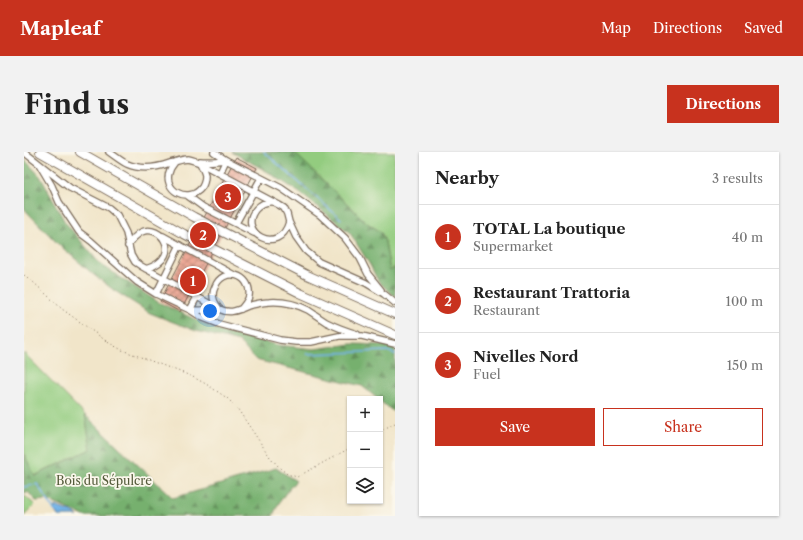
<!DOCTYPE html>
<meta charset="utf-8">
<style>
:root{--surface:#fff;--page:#f2f2f2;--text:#222;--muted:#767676;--line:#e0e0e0;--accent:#c8321e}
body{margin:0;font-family:"Libre Caslon Text",serif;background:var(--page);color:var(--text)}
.controls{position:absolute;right:12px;bottom:12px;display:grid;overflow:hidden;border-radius:0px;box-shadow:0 1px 3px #0004}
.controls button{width:36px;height:36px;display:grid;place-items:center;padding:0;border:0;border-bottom:1px solid var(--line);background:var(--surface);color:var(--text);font:20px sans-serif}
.you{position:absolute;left:186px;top:159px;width:14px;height:14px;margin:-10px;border:3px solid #fff;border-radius:50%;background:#1a73e8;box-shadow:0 0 0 6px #1a73e833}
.badge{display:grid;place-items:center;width:26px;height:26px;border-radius:50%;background:var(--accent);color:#fff;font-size:13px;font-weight:700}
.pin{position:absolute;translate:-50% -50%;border:2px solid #fff;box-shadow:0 1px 4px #0006}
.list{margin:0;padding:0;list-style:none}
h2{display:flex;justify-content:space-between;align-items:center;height:52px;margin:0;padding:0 16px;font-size:17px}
h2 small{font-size:13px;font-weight:400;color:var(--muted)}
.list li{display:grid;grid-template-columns:26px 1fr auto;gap:12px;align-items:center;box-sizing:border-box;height:64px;padding:0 16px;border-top:1px solid var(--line)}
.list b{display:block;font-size:15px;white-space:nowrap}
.list p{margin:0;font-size:13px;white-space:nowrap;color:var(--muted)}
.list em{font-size:13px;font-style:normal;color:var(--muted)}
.actions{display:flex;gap:8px;padding:12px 16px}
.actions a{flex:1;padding:9px 0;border:1px solid var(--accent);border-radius:0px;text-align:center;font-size:14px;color:var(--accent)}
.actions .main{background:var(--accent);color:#fff}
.icon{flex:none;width:22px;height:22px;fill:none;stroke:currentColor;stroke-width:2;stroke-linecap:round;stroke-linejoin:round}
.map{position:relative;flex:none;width:371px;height:364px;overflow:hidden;border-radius:0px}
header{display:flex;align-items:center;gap:24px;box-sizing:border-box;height:56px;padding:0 20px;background:var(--accent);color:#fff}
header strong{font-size:19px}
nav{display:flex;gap:22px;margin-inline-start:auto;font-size:14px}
.intro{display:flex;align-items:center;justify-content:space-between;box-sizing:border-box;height:96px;padding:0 24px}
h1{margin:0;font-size:28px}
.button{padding:10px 18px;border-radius:0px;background:var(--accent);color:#fff;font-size:14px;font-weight:700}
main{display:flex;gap:24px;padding:0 24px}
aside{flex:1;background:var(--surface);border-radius:0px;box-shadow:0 1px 3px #0004}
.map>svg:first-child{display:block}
</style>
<header>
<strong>Mapleaf</strong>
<nav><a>Map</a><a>Directions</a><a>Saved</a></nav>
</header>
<div class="intro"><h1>Find us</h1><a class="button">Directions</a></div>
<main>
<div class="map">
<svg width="371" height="364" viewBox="0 0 371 364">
<defs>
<pattern id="forest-firs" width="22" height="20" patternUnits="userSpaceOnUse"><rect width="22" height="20" fill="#76b06e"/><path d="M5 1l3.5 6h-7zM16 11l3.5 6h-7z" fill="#628f5a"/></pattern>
<pattern id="building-cross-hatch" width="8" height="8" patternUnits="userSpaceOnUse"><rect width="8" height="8" fill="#eda996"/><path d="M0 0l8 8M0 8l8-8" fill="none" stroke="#c18a7a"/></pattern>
</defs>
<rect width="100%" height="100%" fill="#fbf7ec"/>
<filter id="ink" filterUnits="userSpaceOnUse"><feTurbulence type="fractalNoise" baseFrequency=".025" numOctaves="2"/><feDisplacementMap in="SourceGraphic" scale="8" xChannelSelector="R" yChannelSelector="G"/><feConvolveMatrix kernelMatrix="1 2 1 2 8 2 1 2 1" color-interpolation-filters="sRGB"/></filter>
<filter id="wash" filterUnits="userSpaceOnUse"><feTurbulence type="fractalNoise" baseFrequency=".012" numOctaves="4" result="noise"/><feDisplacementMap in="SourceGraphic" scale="16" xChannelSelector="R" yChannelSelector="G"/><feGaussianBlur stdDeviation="0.9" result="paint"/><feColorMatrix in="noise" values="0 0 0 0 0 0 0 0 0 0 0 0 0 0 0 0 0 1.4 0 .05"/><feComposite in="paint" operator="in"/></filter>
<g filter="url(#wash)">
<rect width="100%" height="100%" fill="#f1e5c9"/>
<path fill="#93cc7f" stroke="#677b4e" d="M 269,0 L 371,0 L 371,115 L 366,119 L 361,90 L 357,80 L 343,71 Z
M 0,201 L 61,263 L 67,297 L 10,324 L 0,332 Z
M 1,344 L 11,353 L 0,364 L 0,345 Z"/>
<path fill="url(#forest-firs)" stroke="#586d46" d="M 208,0 L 269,0 L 276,6 L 343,71 L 357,80 L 361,90 L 366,119 L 371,115 L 371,145 L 354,129 L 346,113 L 326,81 L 276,41 L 244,20 Z
M 0,7 L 16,24 L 41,70 L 76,112 L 134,150 L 198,180 L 254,193 L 290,197 L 327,192 L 363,193 L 371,196 L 371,261 L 356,249 L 356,247 L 354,247 L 338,234 L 232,208 L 215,190 L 172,179 L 126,161 L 91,139 L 70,123 L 34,92 L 4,61 L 0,56 Z
M 61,263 L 149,346 L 252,316 L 272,329 C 263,338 253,352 249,364 L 60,364 L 23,348 L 12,349 L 4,340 L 0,341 L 0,302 L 11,324 L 67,297 Z"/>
<path fill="#73b3e7" stroke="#576e82" d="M 31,354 C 40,358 47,358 54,364 L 34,364 L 30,358 Z"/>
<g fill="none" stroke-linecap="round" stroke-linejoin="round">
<path stroke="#73b3e7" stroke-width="1.5" d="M 240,0 L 317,67
M 283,202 L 363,199 L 371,202
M 0,335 L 13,332 L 30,358 L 32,360"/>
</g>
<g id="blocks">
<path fill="url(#building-cross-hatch)" d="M 212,5 L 233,16 L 156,160 L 136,149 Z"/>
</g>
</g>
<g filter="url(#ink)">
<use href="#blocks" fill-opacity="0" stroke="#7b6b5a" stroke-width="1"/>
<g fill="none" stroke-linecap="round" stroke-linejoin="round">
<g stroke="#7b6b5a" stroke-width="8">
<path id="minor" d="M 0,0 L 46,36 L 85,56 L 93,63 L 102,81 L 107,103 L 111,110 L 117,114 L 195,157 C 208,163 215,157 227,153 C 233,152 239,150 245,150 C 259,149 272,152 284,158 C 290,162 296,166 302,170 C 312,175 323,179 333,182
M 85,0 C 91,4 97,9 103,12 C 117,18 132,16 146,11 C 152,10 158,7 164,7 C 168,8 172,9 176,11 L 255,53 L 260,56 L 263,62 L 265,70 L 272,85 L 282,99 L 295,110 L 342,131 L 360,142 L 371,151
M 190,0 L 202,8 L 257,36 L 296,63 L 321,86 L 336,106 L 344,122 L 357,138
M 176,9 C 184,10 193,9 202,8 L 196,21
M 151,10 C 150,12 147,15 146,18 C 137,38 165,53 178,35 C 180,32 181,27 181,23 C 180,19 178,15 176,11
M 15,12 L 28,34 L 35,50 L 55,80 L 67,89 L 113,130 L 132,142 L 166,158 L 177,165 L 195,172 L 256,188 L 272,190 L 287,190 L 315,184 L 338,184 L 371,192
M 164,44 L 179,55 L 230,81
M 249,50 C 243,49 237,52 232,57 C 212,80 255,105 265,70
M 212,71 L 237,26
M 139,84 L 210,123
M 104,94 C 106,91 109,86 112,84 C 132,64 164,104 122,117
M 132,142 L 156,93
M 173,145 L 166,158 C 175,159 185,157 194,158
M 194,155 C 189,149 187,143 191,135 C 199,114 228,122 225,144 C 224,149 220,153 217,157"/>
</g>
<g stroke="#7b6b5a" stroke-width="10">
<path id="highway" d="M 16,0 L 160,82 L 276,141 L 371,183
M 56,0 L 170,65 L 283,123 L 371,162"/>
</g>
<path stroke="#7b6b5a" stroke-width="1" stroke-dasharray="1 3" stroke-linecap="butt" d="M 0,123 L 8,129 L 38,157 L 85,191 L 98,198 L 167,224 L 182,232 L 203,246 L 213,256 L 246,305 L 255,315 L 263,322 L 273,325 L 326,296
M 356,279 L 371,271"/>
<use href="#minor" stroke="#fff" stroke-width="5.5"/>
<use href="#highway" stroke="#fff" stroke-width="8"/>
</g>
</g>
<g text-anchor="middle" stroke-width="3.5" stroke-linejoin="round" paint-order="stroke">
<g font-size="12" fill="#555b3b" stroke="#fbf7ec">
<text x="80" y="333">Bois du Sépulcre</text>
</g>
</g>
</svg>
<div class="controls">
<button>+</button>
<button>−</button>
<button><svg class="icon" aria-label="layers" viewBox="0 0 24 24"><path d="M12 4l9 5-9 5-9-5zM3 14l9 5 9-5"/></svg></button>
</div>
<div class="you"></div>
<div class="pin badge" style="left:169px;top:129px">1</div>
<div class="pin badge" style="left:179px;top:83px">2</div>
<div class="pin badge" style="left:204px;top:45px">3</div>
</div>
<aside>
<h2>Nearby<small>3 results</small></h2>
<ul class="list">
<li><span class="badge">1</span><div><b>TOTAL La boutique</b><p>Supermarket</p></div><em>40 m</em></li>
<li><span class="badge">2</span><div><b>Restaurant Trattoria</b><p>Restaurant</p></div><em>100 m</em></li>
<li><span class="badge">3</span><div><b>Nivelles Nord</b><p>Fuel</p></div><em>150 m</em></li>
</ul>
<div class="actions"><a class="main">Save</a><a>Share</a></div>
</aside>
</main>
